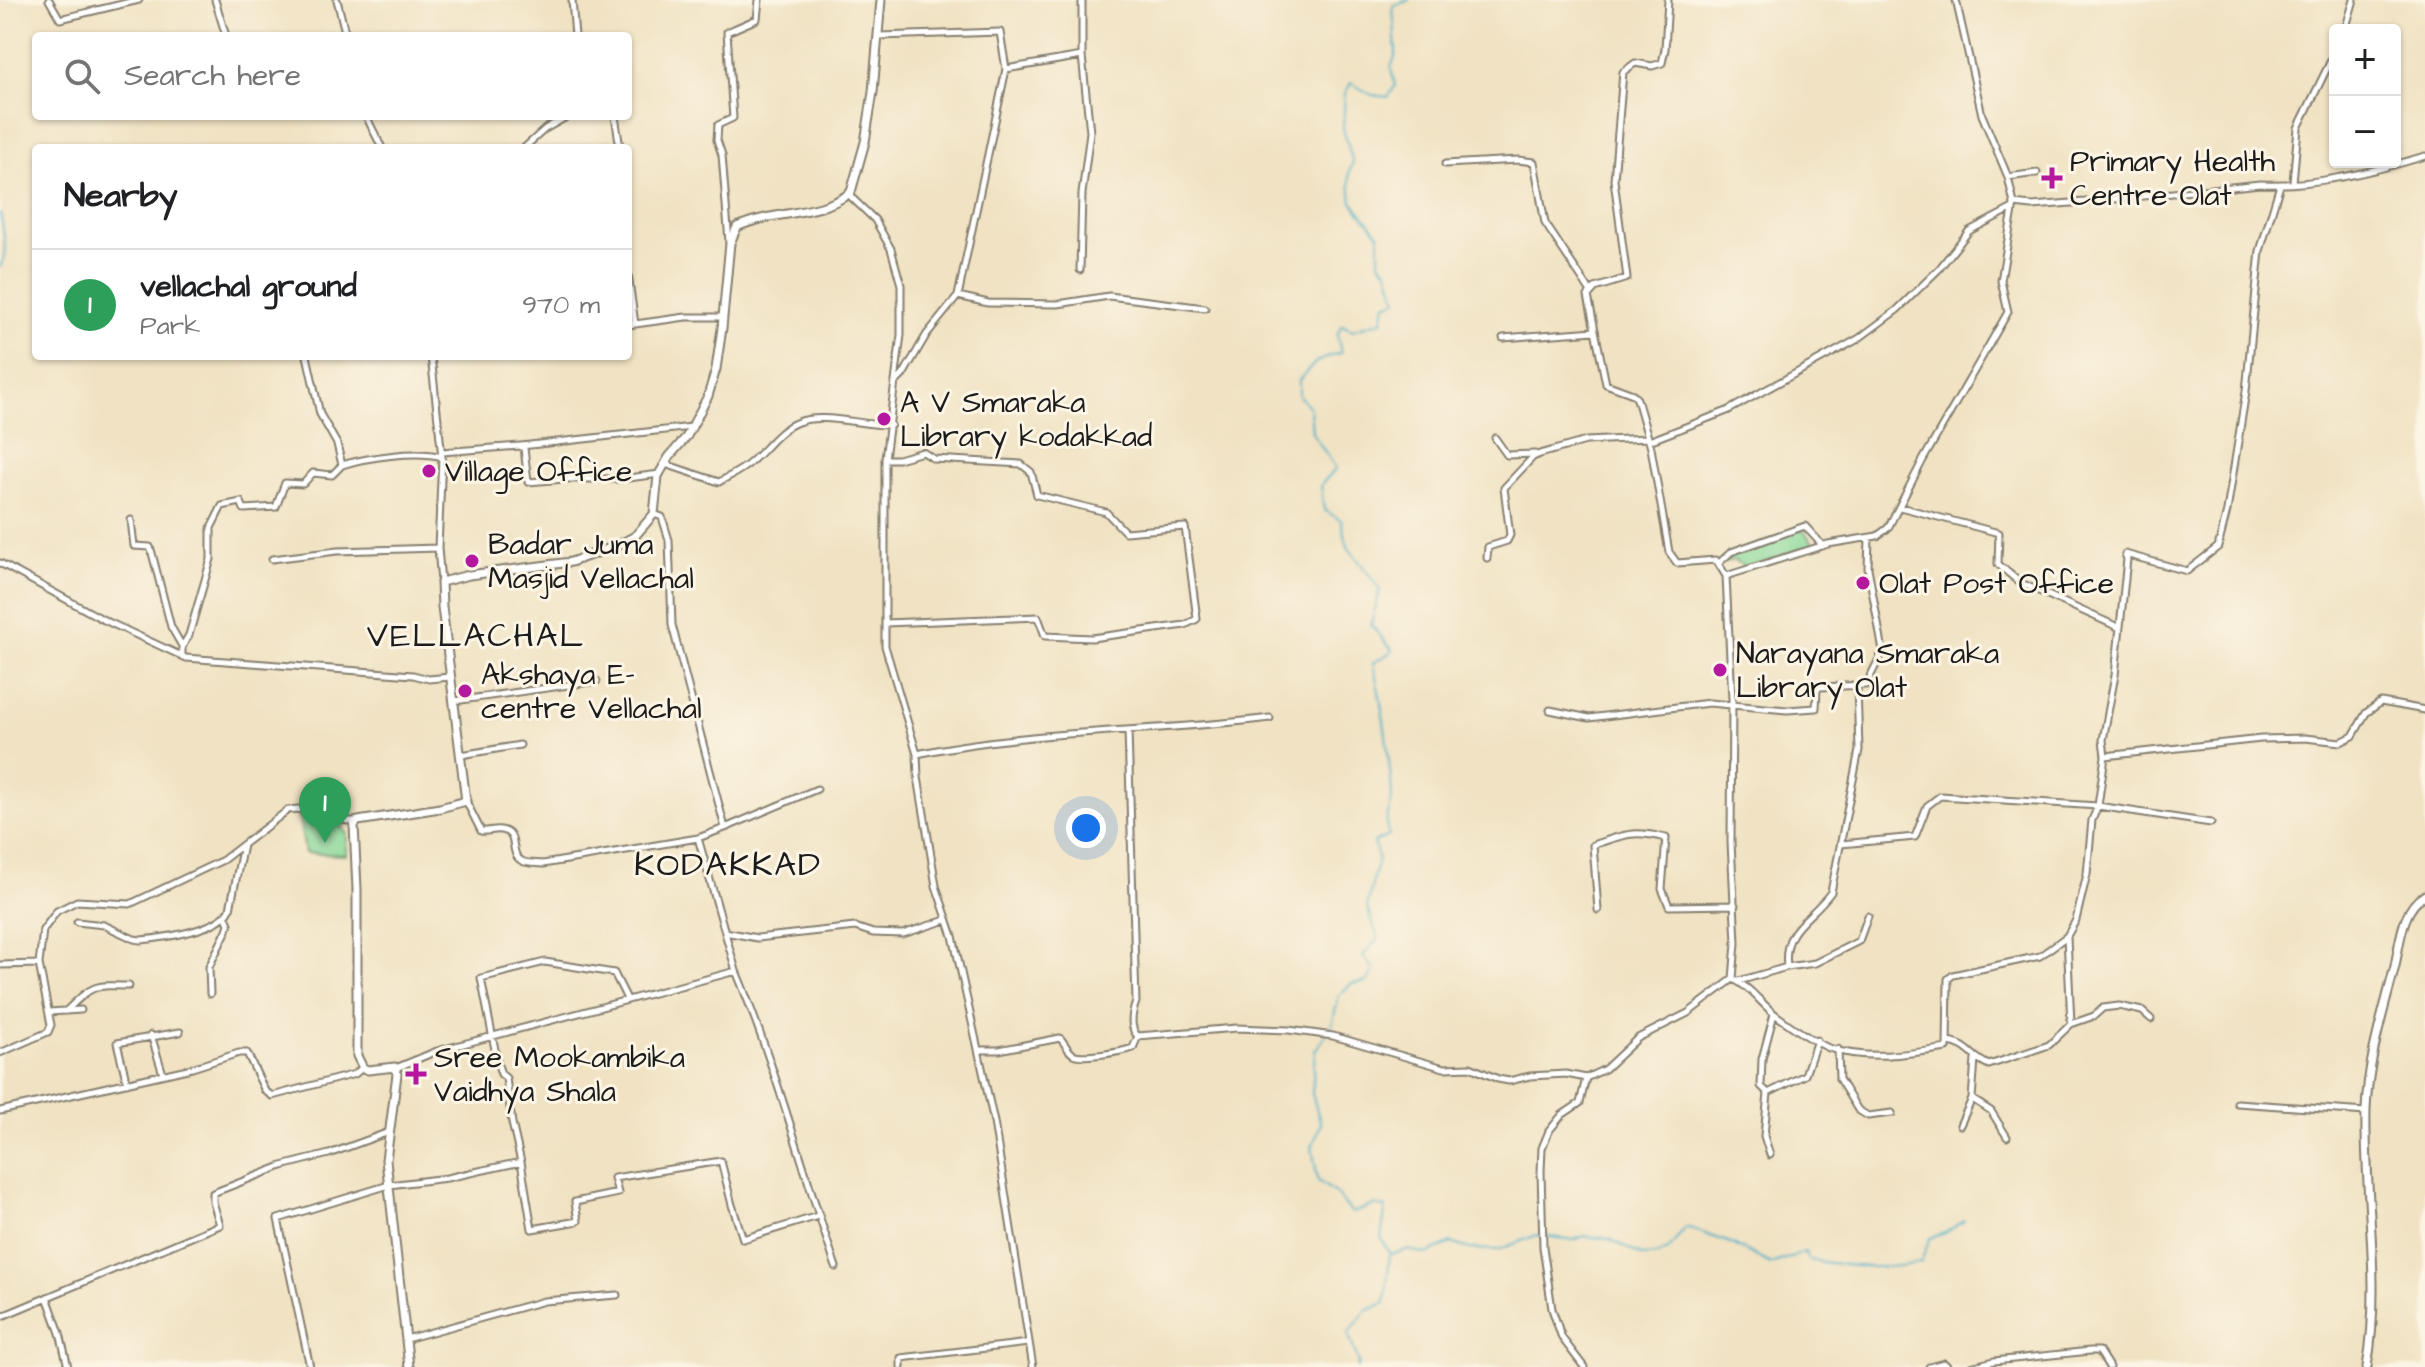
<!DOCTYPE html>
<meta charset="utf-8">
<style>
:root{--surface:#fff;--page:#f2f2f2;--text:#202124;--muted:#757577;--line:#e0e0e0;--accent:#0f766e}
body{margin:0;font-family:"Architects Daughter",sans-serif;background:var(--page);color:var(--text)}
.controls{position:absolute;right:24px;top:24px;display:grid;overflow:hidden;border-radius:8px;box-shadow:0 2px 6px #0004}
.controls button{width:72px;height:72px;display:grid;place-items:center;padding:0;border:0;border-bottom:2px solid var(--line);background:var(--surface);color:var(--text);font:40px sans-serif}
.you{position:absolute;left:1086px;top:828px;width:28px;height:28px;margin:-20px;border:6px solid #fff;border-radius:50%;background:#1a73e8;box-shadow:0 0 0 12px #1a73e833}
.badge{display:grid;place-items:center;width:52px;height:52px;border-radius:50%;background:var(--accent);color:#fff;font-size:26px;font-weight:700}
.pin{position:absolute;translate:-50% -66px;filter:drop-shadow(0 2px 4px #0008)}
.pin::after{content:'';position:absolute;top:42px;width:28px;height:24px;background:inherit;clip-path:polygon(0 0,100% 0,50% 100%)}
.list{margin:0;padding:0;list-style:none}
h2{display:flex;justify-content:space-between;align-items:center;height:104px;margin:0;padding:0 32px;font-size:34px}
h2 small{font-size:26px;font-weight:400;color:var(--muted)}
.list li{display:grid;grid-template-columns:52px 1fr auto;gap:24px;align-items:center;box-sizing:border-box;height:112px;padding:0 32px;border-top:2px solid var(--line)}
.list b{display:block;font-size:30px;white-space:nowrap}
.list p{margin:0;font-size:26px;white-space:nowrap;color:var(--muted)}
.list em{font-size:26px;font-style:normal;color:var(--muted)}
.icon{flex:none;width:44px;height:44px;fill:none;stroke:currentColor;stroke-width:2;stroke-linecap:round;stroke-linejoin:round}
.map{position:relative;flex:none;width:2425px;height:1367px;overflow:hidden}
.search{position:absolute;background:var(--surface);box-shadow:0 2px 6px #0004;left:32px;top:32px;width:600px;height:88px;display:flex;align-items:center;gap:20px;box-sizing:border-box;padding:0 28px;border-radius:8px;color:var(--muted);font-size:30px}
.panel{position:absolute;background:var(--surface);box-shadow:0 2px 6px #0004;left:32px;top:144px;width:600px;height:216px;border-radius:8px}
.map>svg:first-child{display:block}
</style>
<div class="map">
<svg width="2425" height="1367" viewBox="0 0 2425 1367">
<rect width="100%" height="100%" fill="#fcf5e5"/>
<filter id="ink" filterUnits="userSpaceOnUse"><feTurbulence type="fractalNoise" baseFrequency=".0125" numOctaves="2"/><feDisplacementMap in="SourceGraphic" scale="16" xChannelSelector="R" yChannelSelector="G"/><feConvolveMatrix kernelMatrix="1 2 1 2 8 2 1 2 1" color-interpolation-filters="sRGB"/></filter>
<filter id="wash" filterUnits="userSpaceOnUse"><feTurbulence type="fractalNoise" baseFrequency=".006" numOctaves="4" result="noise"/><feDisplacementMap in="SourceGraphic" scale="32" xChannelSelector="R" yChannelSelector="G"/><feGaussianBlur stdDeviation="1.8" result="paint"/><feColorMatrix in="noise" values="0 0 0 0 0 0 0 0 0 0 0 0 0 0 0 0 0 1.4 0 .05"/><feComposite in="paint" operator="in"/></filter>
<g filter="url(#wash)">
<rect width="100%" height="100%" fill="#f0e2c2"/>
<path fill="#85d797" stroke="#507a5a" stroke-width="2" d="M 1800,529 L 1804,531 L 1814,544 L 1745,568 L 1735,560 L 1723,563 L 1732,554 Z
M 299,815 L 341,826 L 347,834 L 346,855 L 305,853 Z"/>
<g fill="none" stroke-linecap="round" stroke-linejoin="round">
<path stroke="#48adc7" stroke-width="2" d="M 0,213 C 3,229 9,252 0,267
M 1390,1254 L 1408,1250 L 1427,1254 L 1451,1243 L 1470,1249 L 1498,1250 L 1537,1235 L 1574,1240 L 1584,1236 L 1610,1239 L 1643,1256 L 1658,1255 L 1668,1250 L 1686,1227 L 1733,1244 L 1771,1264 L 1805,1252 L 1808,1260 C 1846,1265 1884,1272 1921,1262 L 1930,1238 L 1945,1233 L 1964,1221
M 1358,1367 L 1359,1362 L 1348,1334 L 1366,1311 L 1385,1303 L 1390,1254 L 1381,1237 L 1386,1208 L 1375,1205 L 1352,1213 L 1336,1194 L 1318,1181 L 1312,1147 L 1321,1124 L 1312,1094 L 1315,1051 L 1332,1025 L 1339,995 L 1351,984 L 1367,982 L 1374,970 L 1363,956 L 1378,938 L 1367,907 L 1378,858 L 1374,842 L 1389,836 C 1382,816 1392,813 1392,794 C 1389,750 1383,707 1373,663 L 1393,651 L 1371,625 L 1380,589 L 1348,547 L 1341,520 L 1324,510 L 1321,485 L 1336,468 L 1312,433 L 1310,408 L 1299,396 L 1299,380 L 1316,362 L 1341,352 L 1337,335 L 1342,325 L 1352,330 L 1382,321 L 1385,304 L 1397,300 L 1388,271 L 1379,261 L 1379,234 L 1352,202 L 1349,172 L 1353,163 L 1343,128 L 1345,93 L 1351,83 L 1372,95 L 1388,97 L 1395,86 L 1391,68 L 1396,53 L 1393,6 L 1409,0"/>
</g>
</g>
<g filter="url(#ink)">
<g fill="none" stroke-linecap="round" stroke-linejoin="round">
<g stroke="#867f6f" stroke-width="9">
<path id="minor" d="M 49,0 L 60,19 L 139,0
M 215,0 L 226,36
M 337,0 L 346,36
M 572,0 L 575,36
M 1668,0 L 1665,49 L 1662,63 L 1652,66 L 1635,63 L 1623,72 L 1614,180 L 1627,278 L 1595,288 L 1588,296 L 1606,384 L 1633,394 L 1637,399 L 1651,448 L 1669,552 L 1677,563 L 1716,560 L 1726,576
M 2345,30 L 2354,0
M 879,36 L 1000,32 L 1006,69
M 366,116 L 382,148
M 615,116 L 620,148
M 524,148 L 545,129 L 568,116
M 1445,164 L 1518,160 L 1534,162 L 1545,223 L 1590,291
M 2008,177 L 2037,173
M 2293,182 L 2298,128 L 2335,52
M 849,195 L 875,220 L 891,249 L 901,285 L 901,335 L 885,459 L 885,646 L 917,754 L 918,777 L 936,886 L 953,936 L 994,1122 L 1033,1367
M 2014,204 L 2032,206 L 2085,202 L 2260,184 C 2312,187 2376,171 2425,156
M 729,242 L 722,155 L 717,140 L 718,125 L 733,118 L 727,32 L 757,19 L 759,0
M 1080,270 L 1082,194 L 1090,132 L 1082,56
M 628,274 L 635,324
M 958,296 L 988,303 L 1058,304 L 1109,296 L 1205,308
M 628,325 L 686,317 L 723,317
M 1503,338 L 1595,331
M 307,356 L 320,414 L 337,444 L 342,465 C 368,457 417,450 442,457
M 431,356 L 442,457 L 438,548 L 441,582
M 895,383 L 903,375 L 927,334 L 958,296 L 1006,69 L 1082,56 L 1082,0
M 1495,438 L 1507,455 L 1535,454
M 1649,441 L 1727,411 L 1858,339 L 1897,310 L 1939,269 L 1969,231 L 2013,208
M 521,446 L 692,427
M 442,452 L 520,446 L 524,448 L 528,482 L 564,479 L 620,479 L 660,474
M 885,459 L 898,459 L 923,452 L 934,459 L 1021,464 L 1031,472 L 1037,495 L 1106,512 L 1125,532 L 1185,527 L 1197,619 L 1185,625 L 1092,638 L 1045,636 L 1038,617 L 885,623
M 665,464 L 719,482 C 728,477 738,472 746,466 C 764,453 776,430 798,422 C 821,412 864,426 891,425
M 1900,507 L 1999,533 L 1998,564 L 2019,582 L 2118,627
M 131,520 L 134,546 L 150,547 L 152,553 L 171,627 L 182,646
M 1487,558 L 1488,547 L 1507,541 L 1510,535 L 1504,488 L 1533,457 L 1540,454 L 1586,441 L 1648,438
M 272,559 L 337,551 L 438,548
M 0,563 L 104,620 L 186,658 L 413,675 L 429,679 L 450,677
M 1719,563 L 1731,552 L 1805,526 L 1823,546
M 182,657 L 182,647 L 189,635 L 211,559 L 211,528 L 222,506 L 241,502 L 244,509 L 276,507 L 285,483 L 303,484 L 313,473 L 332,475 L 342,465
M 454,701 L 597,681
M 1550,710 L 1589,718 L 1709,703 L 1787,710 L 1816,708 L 1817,689 L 1820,687 L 1866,685 L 1883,651 L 1868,568 L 1869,538
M 1128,730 L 1136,1002 C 1132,1013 1129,1028 1138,1036 L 1237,1028 L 1289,1030 L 1333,1036 L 1444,1068 L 1470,1067 L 1498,1079 L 1509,1081 L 1530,1076 L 1566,1074 L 1586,1078
M 917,754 C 1033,729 1153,733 1270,718
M 461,755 L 520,745
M 2105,756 L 2261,739 L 2305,738 L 2341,742 L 2353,736 L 2366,713 L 2381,702 L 2425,710
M 466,801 L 481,831 C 487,832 494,829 501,830 C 520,833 508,854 522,861 C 527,864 537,863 543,864 L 698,838
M 725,828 L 817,789
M 1841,844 L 1915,837 L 1927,806 L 1940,796 L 2098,806 L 2211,823
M 1598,910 L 1593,845 C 1625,834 1633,830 1666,838 L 1662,889 L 1669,906 L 1735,905
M 77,922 L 104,925 L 134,939 L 141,940 C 164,938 220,930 230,909 L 243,845
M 725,932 L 757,938 L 855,927 L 873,933 L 903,934 L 946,920
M 2067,936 L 2071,1024
M 0,965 L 39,964
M 1787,967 L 1815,963 L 1859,941 L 1868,916
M 736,971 C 776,1067 802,1168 836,1267
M 1733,979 C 1752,988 1760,1003 1776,1015 C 1791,1026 1812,1041 1829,1048 C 1867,1061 1909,1054 1947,1048 L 1948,979 L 1953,975 L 2040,956 L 2067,936 L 2076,920 L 2087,874 L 2092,820 L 2098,806 L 2105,756 L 2103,740 L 2115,675 L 2127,559 L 2125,554 L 2187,571 L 2218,547 L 2227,511 L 2246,391 L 2260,251 L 2280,185
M 1739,981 L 1787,967 C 1782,927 1811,920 1831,892 L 1859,750 L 1857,686
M 210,994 L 209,967 L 227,930 L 229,924 L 226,917
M 66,1011 C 93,985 92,985 129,986
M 49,1012 L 81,1010
M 151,1035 L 163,1074
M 1947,1042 C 1969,1044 1970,1057 1989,1065 L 2049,1045 L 2071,1024 L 2094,1016 L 2103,1008 L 2119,1006 L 2142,1011 L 2151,1019
M 1838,1049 L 1839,1079 L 1858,1110 L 1868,1116 L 1892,1113
M 978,1050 L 999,1050 L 1060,1038 C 1065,1043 1067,1050 1073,1054 C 1083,1059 1121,1052 1133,1048 L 1138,1036
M 0,1053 L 48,1032 L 51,1025 L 39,964 L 43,930 L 57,911 L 77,901 L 130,904 L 223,860 L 288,810 L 298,809 L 348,821 L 356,821
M 396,1068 L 437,1051 L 736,971 L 698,838 L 725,828 L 672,625 L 669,540 L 662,517 L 654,514
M 127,1083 L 117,1043 L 180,1032
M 1768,1093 L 1805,1075 L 1817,1040
M 1972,1099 L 1991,1111 L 2007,1137
M 2237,1103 L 2366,1112
M 0,1111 L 192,1068 L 239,1053 L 247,1053 L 265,1091 L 272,1096 L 355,1074 L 362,1068
M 1960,1125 L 1972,1099 L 1975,1059
M 1770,1155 L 1764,1136 L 1768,1093 L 1761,1086 L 1762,1059 L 1774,1014
M 521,1162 L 532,1229 L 578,1221 L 575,1202 L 618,1193 L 614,1178 L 721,1161 L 732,1205 L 743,1239 L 818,1216
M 47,1297 L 60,1333 L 68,1367
M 0,1317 L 220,1225 L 213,1202 L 213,1193 L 282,1166 L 329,1154 L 389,1132
M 406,1339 L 544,1301 L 617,1295
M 310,1367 L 278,1219 L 389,1185 L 447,1178 L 521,1162 L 512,1123 L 506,1078 L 501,1074 L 498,1065 L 481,978 L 545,962 L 614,973 L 627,999
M 901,1367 L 901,1358 L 1029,1343
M 1584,1367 L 1562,1338 L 1552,1309 L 1543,1247 L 1541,1171 L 1542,1148 L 1549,1131 L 1562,1115 L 1580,1103 L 1586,1078 L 1605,1069 L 1638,1038 L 1688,1013 L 1733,979 L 1736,943 L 1731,842 L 1732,699 L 1726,576 L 1828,544 L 1877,536 L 1888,528 L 1923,460 L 2008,312 L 2001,281 L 2014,204 L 2008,177 L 1982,115 L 1956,0
M 1929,1367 L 1944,1363 L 1948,1367
M 1970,1367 L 1994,1361 L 2090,1351 L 2099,1351 L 2109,1367"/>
</g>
<g stroke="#867f6f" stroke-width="11">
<path id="major" d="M 409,1367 L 386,1160 L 397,1074 L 395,1067 L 368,1070 L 363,1068 L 357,1056 L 357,889 L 354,825 L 358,821 L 440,808 L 466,801 L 442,607 L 441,582 L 469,575 L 571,562 L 616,546 L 635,536 L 654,514 L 658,476 L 669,457 L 687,436 L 708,396 L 716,369 L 722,328 L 730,243 L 737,227 C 774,210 820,217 851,192 L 865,142 L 873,92 L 881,0
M 2367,1367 C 2382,1282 2364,1196 2366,1110 C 2368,1059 2383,1014 2395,966 C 2400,942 2402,908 2425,895"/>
</g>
<use href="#minor" stroke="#fff" stroke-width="5"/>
<use href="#major" stroke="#fff" stroke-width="7"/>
</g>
</g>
<g fill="#b5179e" stroke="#fcf5e5" stroke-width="3">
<path d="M2048 166h8v8h8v8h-8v8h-8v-8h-8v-8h8z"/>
<circle cx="884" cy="419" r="8"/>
<circle cx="429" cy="471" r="8"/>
<circle cx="472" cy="561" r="8"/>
<circle cx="1863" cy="583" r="8"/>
<circle cx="1720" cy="670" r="8"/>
<circle cx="465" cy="691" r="8"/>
<path d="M412 1062h8v8h8v8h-8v8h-8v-8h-8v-8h8z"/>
</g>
<g text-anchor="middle" stroke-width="6" stroke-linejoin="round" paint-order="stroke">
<g font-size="30" fill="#1c1c1c" stroke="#fcf5e5" text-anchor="start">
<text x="2070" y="171">Primary Health<tspan x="2070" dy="34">Centre Olat</tspan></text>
<text x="900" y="412">A V Smaraka<tspan x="900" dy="34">Library kodakkad</tspan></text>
<text x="445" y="481">Village Office</text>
<text x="488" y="554">Badar Juma<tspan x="488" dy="34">Masjid Vellachal</tspan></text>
<text x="1879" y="593">Olat Post Office</text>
<text x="1736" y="663">Narayana Smaraka<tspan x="1736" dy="34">Library Olat</tspan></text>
<text x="481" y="684">Akshaya E-<tspan x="481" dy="34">centre Vellachal</tspan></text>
<text x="434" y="1067">Sree Mookambika<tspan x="434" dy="34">Vaidhya Shala</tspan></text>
</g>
<g font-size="34" letter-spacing="2" fill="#1c1c1c" stroke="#fcf5e5">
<text x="476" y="646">VELLACHAL</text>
<text x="728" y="875">KODAKKAD</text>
</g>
</g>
</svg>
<div class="controls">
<button>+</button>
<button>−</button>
</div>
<div class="you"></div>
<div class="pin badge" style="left:325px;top:843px;background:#2e9e5b">1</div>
<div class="search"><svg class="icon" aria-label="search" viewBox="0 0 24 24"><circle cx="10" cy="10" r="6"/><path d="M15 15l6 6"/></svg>Search here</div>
<section class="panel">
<h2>Nearby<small></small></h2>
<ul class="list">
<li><span class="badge" style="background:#2e9e5b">1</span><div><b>vellachal ground</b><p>Park</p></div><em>970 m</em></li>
</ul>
</section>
</div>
